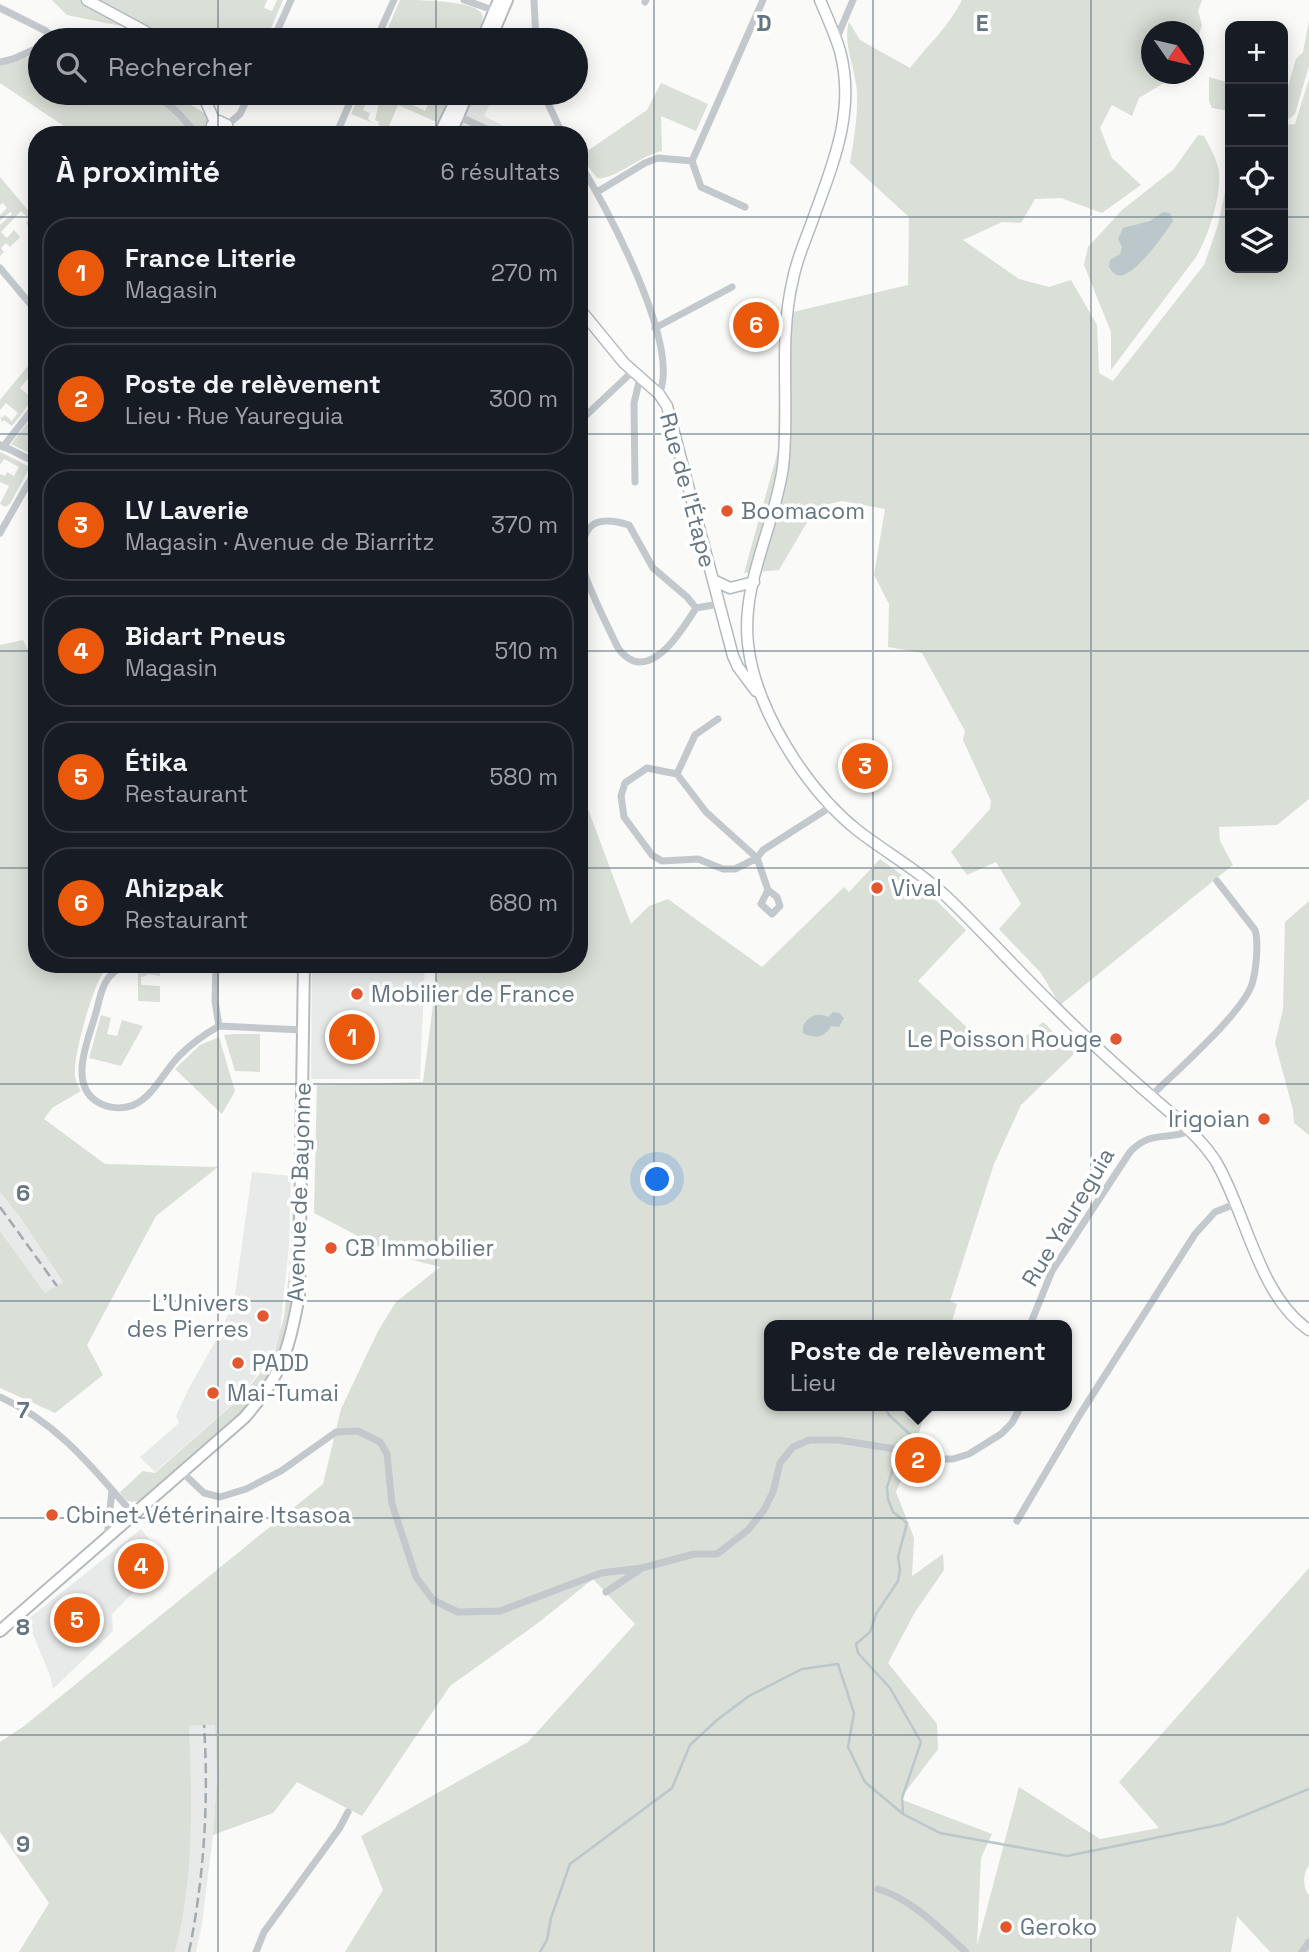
<!DOCTYPE html>
<html lang="fr">
<meta charset="utf-8">
<style>
:root{--surface:#171b24;--page:#20242c;--text:#f1f3f6;--muted:#9ea1a6;--line:#363941;--accent:#ea580c}
body{margin:0;font-family:"Space Grotesk",sans-serif;background:var(--page);color:var(--text)}
.controls{position:absolute;right:21px;top:21px;display:grid;overflow:hidden;border-radius:14px;box-shadow:0 4px 18px #0003}
.controls button{width:63px;height:63px;display:grid;place-items:center;padding:0;border:0;border-bottom:2px solid var(--line);background:var(--surface);color:var(--text);font:35px sans-serif}
.compass{position:absolute;left:1141px;top:21px;width:63px;height:63px;border-radius:50%;background:var(--surface);box-shadow:0 4px 18px #0003;rotate:124deg}
.you{position:absolute;left:658px;top:1180px;width:24px;height:24px;margin:-18px;border:5px solid #fff;border-radius:50%;background:#1a73e8;box-shadow:0 0 0 10px #1a73e833}
.badge{display:grid;place-items:center;width:46px;height:46px;border-radius:50%;background:var(--accent);color:#fff;font-size:23px;font-weight:700}
.pin{position:absolute;translate:-50% -50%;border:4px solid #fff;box-shadow:0 2px 7px #0006}
.popup{position:absolute;left:764px;top:1320px;width:308px;height:91px;box-sizing:border-box;display:grid;place-content:center;border-radius:14px;background:var(--surface);filter:drop-shadow(0 2px 5px #0005);font-size:23px;white-space:nowrap;color:var(--muted)}
.popup b{font-size:26px;color:var(--text)}
.popup::after{content:'';position:absolute;left:50%;top:100%;margin-left:-14px;border:14px solid transparent;border-top-color:var(--surface)}
.list{margin:0;padding:0;list-style:none}
h2{display:flex;justify-content:space-between;align-items:center;height:91px;margin:0;padding:0 28px;font-size:30px}
h2 small{font-size:23px;font-weight:400;color:var(--muted)}
.list li{display:grid;grid-template-columns:46px 1fr auto;gap:21px;align-items:center;box-sizing:border-box;height:112px;margin:0 14px 14px;padding:0 14px;border:2px solid var(--line);border-radius:28px}
.list b{display:block;font-size:26px;white-space:nowrap}
.list p{margin:0;font-size:23px;white-space:nowrap;color:var(--muted)}
.list em{font-size:23px;font-style:normal;color:var(--muted)}
.icon{flex:none;width:38px;height:38px;fill:none;stroke:currentColor;stroke-width:2;stroke-linecap:round;stroke-linejoin:round}
.map{position:relative;flex:none;width:1309px;height:1952px;overflow:hidden}
.search{position:absolute;background:var(--surface);box-shadow:0 4px 18px #0003;left:28px;top:28px;width:560px;height:77px;display:flex;align-items:center;gap:18px;box-sizing:border-box;padding:0 24px;border-radius:38px;color:var(--muted);font-size:26px}
.panel{position:absolute;background:var(--surface);box-shadow:0 4px 18px #0003;left:28px;top:126px;width:560px;height:847px;border-radius:28px}
.map>svg:first-child{display:block}
</style>
<div class="map">
<svg width="1309" height="1952" viewBox="0 0 1309 1952">
<rect width="100%" height="100%" fill="#fafaf8"/>
<path fill="#e8e9e9" d="M 474,93 L 495,93 L 484,116 L 504,126 L 500,135 L 455,135 Z
M 312,964 L 425,964 L 420,1079 L 311,1079 Z
M 252,1172 L 291,1176 L 289,1246 L 280,1332 L 272,1356 L 238,1399 L 155,1472 L 140,1457 L 179,1423 L 176,1416 L 188,1390 L 215,1342 L 234,1302 Z
M 0,1192 L 20,1217 L 63,1282 L 45,1293 L 0,1231 Z
M 141,1529 L 166,1559 L 112,1614 L 113,1631 L 53,1689 L 49,1673 L 27,1620 Z
M 215,1725 L 217,1777 L 213,1835 L 202,1924 L 196,1952 L 175,1952 L 184,1901 L 190,1835 L 189,1726 Z"/>
<path fill="#dadfd7" d="M 52,0 L 267,0 L 264,8 L 272,11 L 277,0 L 283,0 L 266,40 L 230,40 L 232,36 L 228,35 L 225,40 L 181,40 L 149,26 L 145,31 L 67,15 Z
M 400,0 C 417,0 475,0 482,14 C 485,21 477,33 474,40 L 383,40 Z
M 962,0 L 1202,0 L 1198,11 L 1202,25 L 1194,52 L 1194,32 L 1152,32 L 1152,74 L 1179,74 L 1139,98 L 1132,116 L 1112,105 L 1100,128 L 1112,158 L 1141,185 L 1102,213 L 1061,198 L 1035,199 L 1021,223 L 1002,222 L 963,240 L 1019,279 L 1049,287 L 1071,280 L 1097,325 L 1099,373 L 1113,381 L 1204,265 L 1218,225 L 1230,169 L 1230,268 L 1283,268 L 1283,125 L 1295,124 L 1309,79 L 1309,799 L 1277,825 L 1219,827 L 1220,841 L 1233,865 L 1060,1005 L 1041,973 L 999,929 L 1021,904 L 996,862 L 967,875 L 951,852 L 990,809 L 991,801 L 963,740 L 965,731 L 922,653 L 888,647 L 889,604 L 874,575 L 885,509 L 842,501 L 816,507 L 779,570 L 744,573 L 778,451 L 780,315 L 908,285 L 909,217 L 850,163 C 854,139 858,116 857,92 C 856,71 842,42 849,22 L 860,40 L 910,68 C 928,45 949,26 962,0 Z
M 1309,21 L 1309,66 L 1295,114 L 1289,119 L 1283,116 L 1283,103 L 1296,59 L 1303,52 Z
M 40,54 L 40,93 L 171,93 L 241,135 L 77,135 L 0,83 L 0,63 Z
M 1209,77 L 1230,83 L 1230,111 L 1212,108 L 1209,101 Z
M 661,83 L 708,104 L 696,131 L 661,116 L 662,151 C 641,155 613,181 597,178 L 580,156 L 647,110 Z
M 360,93 L 382,93 L 390,96 L 392,94 L 397,96 L 398,93 L 418,93 L 413,105 L 425,111 L 433,93 L 452,93 L 439,123 L 398,105 L 388,129 L 378,125 L 379,122 L 375,120 L 379,103 L 369,98 L 363,110 L 370,113 L 368,119 L 373,123 L 351,114 Z
M 1198,135 L 1204,136 C 1210,147 1217,159 1219,172 C 1221,197 1209,235 1196,257 L 1111,370 L 1111,332 L 1084,265 L 1088,247 L 1122,210 L 1174,169 Z
M 0,177 L 37,221 L 30,228 L 26,223 L 29,219 L 21,211 L 1,232 L 7,238 L 14,230 L 20,237 L 10,247 L 6,243 L 1,248 L 4,252 L 0,256 L 0,225 L 12,214 L 10,212 L 0,221 L 0,215 L 7,208 L 3,203 L 0,205 Z
M 37,355 L 37,359 L 30,368 L 33,370 L 37,365 L 37,377 L 32,374 L 20,388 L 33,399 L 12,426 L 4,420 L 2,422 L 0,416 L 2,418 L 5,415 L 12,421 L 18,413 L 6,403 L 0,410 L 0,400 Z
M 37,411 L 37,457 L 11,444 Z
M 0,452 L 30,467 L 10,504 L 5,507 L 0,504 L 9,486 L 0,482 L 0,474 L 5,476 L 7,472 L 14,476 L 19,467 L 4,459 L 0,465 Z
M 23,640 L 37,669 L 37,964 L 91,964 L 103,973 C 92,989 75,1051 75,1070 C 74,1078 77,1085 81,1091 L 52,1108 L 44,1119 L 105,1164 L 218,1167 L 156,1216 L 87,1345 L 103,1375 L 55,1413 L 0,1388 L 0,1231 L 45,1293 L 63,1282 L 20,1217 L 0,1192 L 0,645 Z
M 579,785 L 631,924 L 649,906 L 668,899 L 762,967 L 844,887 L 849,892 L 880,859 L 937,901 L 966,930 L 918,981 L 978,1038 L 1019,1042 L 1043,1022 L 1075,1053 L 1021,1105 L 994,1164 L 950,1301 L 957,1304 L 951,1325 L 769,1325 L 769,1406 L 927,1406 L 915,1446 L 896,1492 L 914,1538 L 912,1576 L 943,1554 L 944,1570 L 915,1612 L 888,1663 L 937,1724 L 938,1749 L 900,1799 L 992,1834 L 981,1858 L 977,1946 L 1019,1787 L 1100,1839 L 1159,1828 L 1119,1782 L 1309,1568 L 1309,1865 C 1303,1873 1302,1887 1309,1895 L 1309,1952 L 1270,1952 L 1237,1916 L 1231,1952 L 345,1952 L 383,1890 L 361,1836 L 528,1742 L 635,1624 L 593,1579 L 538,1623 L 450,1686 L 362,1816 L 297,1782 L 273,1813 L 213,1835 L 217,1778 L 215,1725 L 189,1726 C 192,1801 194,1879 175,1952 L 19,1952 L 49,1903 L 0,1832 L 0,1742 L 24,1726 L 323,1484 L 341,1409 L 378,1331 L 396,1302 L 440,1267 L 394,1255 L 314,1213 L 317,1085 L 423,1082 L 438,967 L 513,969 L 536,964 L 579,964 L 579,955 L 583,953 L 579,942 Z
M 1309,901 L 1309,1135 L 1294,1123 L 1293,1110 L 1275,1043 L 1283,1009 L 1285,922 Z
M 138,969 L 160,969 L 160,976 L 147,974 L 146,976 L 141,977 L 141,985 L 160,986 L 160,1002 L 138,1001 Z
M 101,1015 L 111,1018 L 107,1034 L 117,1036 L 122,1020 L 143,1026 L 121,1066 L 89,1058 Z
M 235,1034 L 260,1034 L 260,1072 L 235,1071 L 224,1035 Z
M 219,1037 L 235,1091 L 222,1114 L 175,1069 L 200,1045 Z
M 294,1188 C 295,1205 294,1223 294,1241 C 294,1288 292,1335 267,1377 C 239,1425 182,1464 140,1501 C 130,1503 125,1502 120,1492 L 143,1471 L 155,1473 L 241,1397 L 273,1357 L 284,1317 L 289,1273 Z"/>
<path fill="#bbc7cb" d="M 1163,212 L 1170,213 L 1173,221 C 1163,236 1139,270 1123,275 C 1116,277 1112,272 1109,267 L 1110,260 L 1120,254 L 1122,247 L 1118,239 L 1123,228 L 1150,221 Z
M 833,1012 L 839,1013 L 844,1018 L 839,1027 L 831,1026 C 825,1038 814,1039 803,1033 L 803,1026 C 808,1016 818,1012 828,1017 Z"/>
<g fill="none" stroke-linecap="round" stroke-linejoin="round">
<path stroke="#bbc7cb" stroke-width="2.5" d="M 884,1406 L 889,1415 L 915,1439 L 914,1444
M 903,1813 L 902,1798 L 921,1742 L 890,1688 L 858,1653 L 856,1644 L 870,1632 L 876,1614 L 898,1581 L 900,1569 L 898,1557 L 907,1523 L 893,1512 L 888,1499 L 887,1487 L 896,1460 L 910,1455
M 540,1952 L 547,1940 L 551,1918 L 570,1864 L 672,1788 L 690,1745 L 717,1720 L 749,1696 L 802,1669 L 838,1664 L 854,1713 L 848,1747 L 865,1782 L 903,1814 L 940,1833 L 1067,1856 L 1223,1824 L 1309,1789"/>
<g stroke="#b3babf" stroke-width="13">
<path id="secondary" d="M 87,0 L 161,40
M 820,0 C 827,17 835,34 840,51 C 856,111 833,164 813,219 C 806,239 797,258 793,279 C 778,340 790,405 783,467 C 775,526 741,583 748,644 C 755,709 806,789 857,830 C 888,854 923,873 951,901 C 987,936 1020,973 1056,1008 C 1093,1045 1132,1080 1172,1114 C 1188,1129 1203,1142 1215,1160 C 1246,1211 1258,1296 1309,1330
M 202,93 L 215,122
M 212,135 L 212,125 L 219,121 L 227,125 L 228,135
M 579,308 L 624,363 L 659,394 L 667,406 L 733,656 L 738,667 L 756,691
M 713,580 L 730,588 L 754,582"/>
</g>
<g stroke="#b5babe" stroke-width="14">
<path id="primary" d="M 482,40 L 499,0
M 490,40 L 507,0
M 439,135 L 459,93
M 450,135 L 468,93
M 0,1631 L 244,1418 C 282,1375 289,1351 299,1295 L 304,964"/>
</g>
<path stroke="#c3c8cc" stroke-width="7" d="M 464,0 L 496,11
M 534,0 L 536,40
M 645,2 L 646,0
M 0,8 L 46,31 L 55,40
M 66,40 L 70,40
M 273,40 L 291,0
M 376,40 L 394,0
M 836,40 L 853,0
M 0,62 L 13,59 L 40,47
M 153,93 C 161,99 170,105 177,112 C 191,125 188,133 211,132
M 543,93 L 563,135
M 458,116 L 497,134
M 227,125 L 240,114 L 250,93
M 336,135 L 354,93
M 550,135 L 551,130
M 692,161 L 701,187 L 745,207
M 579,162 C 606,207 682,346 659,394
M 597,192 L 645,163 L 658,158 L 692,161 L 763,0
M 0,268 L 37,312
M 655,328 L 732,287
M 579,422 L 633,371
M 1,445 L 37,463
M 3,447 L 35,406
M 635,482 L 634,403 L 640,378
M 0,533 L 37,468
M 696,608 C 681,632 647,688 618,648 C 610,631 585,582 583,567 C 580,528 590,513 629,525 L 653,568 L 687,597 L 696,608 L 719,604
M 677,774 L 647,768 L 625,783 L 621,796 L 624,817 L 652,855 L 662,861 L 698,859 L 723,869 L 735,869 L 757,858 L 706,812 L 677,774 L 695,735 L 718,719
M 768,890 L 777,897 L 780,906 L 772,914 L 761,904 L 768,890 L 757,858 L 763,850 L 832,806
M 134,964 C 124,965 117,968 110,976 C 101,986 99,1003 95,1016 C 88,1040 69,1083 96,1101 C 105,1107 117,1109 127,1107 C 151,1103 164,1070 180,1055 C 192,1043 205,1034 219,1026
M 216,964 L 215,1001 L 219,1026 L 303,1030
M 1151,1096 C 1176,1071 1242,1014 1252,984 C 1256,971 1259,942 1255,930 L 1217,881
M 1030,1325 L 1052,1271 L 1130,1152 C 1150,1130 1165,1141 1190,1131
M 0,1397 C 58,1423 93,1468 134,1515
M 183,1473 L 204,1493 L 220,1497 L 246,1489 L 281,1471 L 336,1432 L 358,1431 L 380,1442 L 387,1454 L 392,1504 L 416,1577 L 433,1600 L 458,1612 L 500,1611 L 601,1573 L 642,1568
M 1017,1521 L 1079,1416 L 1195,1234 L 1215,1212 L 1235,1204
M 107,1538 L 112,1490
M 606,1592 L 642,1568 L 694,1554 L 717,1554 L 748,1530 L 764,1510 L 773,1492 L 780,1463 L 793,1447 L 809,1440 L 838,1440 L 915,1452 L 935,1459 L 953,1459 L 969,1454 L 1001,1434 L 1012,1423 L 1021,1406
M 878,1889 C 912,1899 940,1929 966,1952
M 256,1952 L 264,1932 L 339,1829 L 348,1812
M 1302,1952 L 1309,1942"/>
<use href="#secondary" stroke="#fff" stroke-width="10"/>
<use href="#primary" stroke="#fff" stroke-width="10"/>
<path stroke="#a2aab0" stroke-width="2.5" stroke-dasharray="10 5" stroke-linecap="butt" d="M 0,1207 L 57,1286
M 189,1952 C 204,1878 209,1801 204,1725"/>
</g>
<path fill="none" stroke="#657683" stroke-width="2" stroke-opacity="0.55" d="M 218,0 L 218,40M 436,0 L 436,40M 654,0 L 654,1952M 873,0 L 873,1952M 1091,0 L 1091,1952M 218,93 L 218,135M 436,93 L 436,135M 0,217 L 37,217M 579,217 L 1230,217M 1283,217 L 1309,217M 0,434 L 37,434M 579,434 L 1309,434M 0,651 L 37,651M 579,651 L 1309,651M 0,868 L 37,868M 579,868 L 1309,868M 218,964 L 218,1952M 436,964 L 436,1952M 0,1084 L 1309,1084M 0,1301 L 1309,1301M 0,1518 L 1309,1518M 0,1735 L 1309,1735"/>
<g fill="#e4572e" stroke="#fff" stroke-width="2.5">
<circle cx="727" cy="511" r="7"/>
<circle cx="877" cy="888" r="7"/>
<circle cx="357" cy="994" r="7"/>
<circle cx="1116" cy="1039" r="7"/>
<circle cx="1264" cy="1119" r="7"/>
<circle cx="331" cy="1248" r="7"/>
<circle cx="263" cy="1316" r="7"/>
<circle cx="238" cy="1363" r="7"/>
<circle cx="213" cy="1393" r="7"/>
<circle cx="52" cy="1515" r="7"/>
<circle cx="1006" cy="1927" r="7"/>
</g>
<g text-anchor="middle" stroke-width="7" stroke-linejoin="round" paint-order="stroke">
<g font-size="23" fill="#657683" stroke="#fff">
<text transform="translate(688 490) rotate(75)" y="8">Rue de l'Étape</text>
<text transform="translate(299 1192) rotate(-88)" y="8">Avenue de Bayonne</text>
<text transform="translate(1068 1217) rotate(-59)" y="8">Rue Yaureguia</text>
</g>
<g font-size="23" fill="#657683" stroke="#fff" text-anchor="start">
<text x="741" y="519">Boomacom</text>
<text x="891" y="896">Vival</text>
<text x="371" y="1002">Mobilier de France</text>
<text x="1102" y="1047" text-anchor="end">Le Poisson Rouge</text>
<text x="1250" y="1127" text-anchor="end">Irigoian</text>
<text x="345" y="1256">CB Immobilier</text>
<text x="249" y="1311" text-anchor="end">L'Univers<tspan x="249" dy="26">des Pierres</tspan></text>
<text x="252" y="1371">PADD</text>
<text x="227" y="1401">Mai-Tumai</text>
<text x="66" y="1523">Cbinet Vétérinaire Itsasoa</text>
<text x="1020" y="1935">Geroko</text>
</g>
</g>
<g font-size="23" text-anchor="middle" font-weight="bold" fill="#657683" stroke="#fff" stroke-width="7" stroke-linejoin="round" paint-order="stroke">
<text x="764" y="31">D</text>
<text x="982" y="31">E</text>
<text x="23" y="1201">6</text>
<text x="23" y="1418">7</text>
<text x="23" y="1635">8</text>
<text x="23" y="1852">9</text>
</g>
</svg>
<div class="controls">
<button>+</button>
<button>−</button>
<button><svg class="icon" aria-label="locate" viewBox="0 0 24 24"><circle cx="12" cy="12" r="6"/><path d="M12 2v4M12 18v4M2 12h4M18 12h4"/></svg></button>
<button><svg class="icon" aria-label="layers" viewBox="0 0 24 24"><path d="M12 4l9 5-9 5-9-5zM3 14l9 5 9-5"/></svg></button>
</div>
<svg class="compass" viewBox="-18 -18 36 36"><path d="M0-13l5 13h-10z" fill="#e53935"/><path d="M0 13l5-13h-10z" fill="#9ea1a6"/></svg>
<div class="you"></div>
<div class="pin badge" style="left:352px;top:1037px">1</div>
<div class="pin badge" style="left:918px;top:1460px">2</div>
<div class="popup"><b>Poste de relèvement</b>Lieu</div>
<div class="pin badge" style="left:865px;top:766px">3</div>
<div class="pin badge" style="left:141px;top:1566px">4</div>
<div class="pin badge" style="left:77px;top:1620px">5</div>
<div class="pin badge" style="left:756px;top:325px">6</div>
<div class="search"><svg class="icon" aria-label="search" viewBox="0 0 24 24"><circle cx="10" cy="10" r="6"/><path d="M15 15l6 6"/></svg>Rechercher</div>
<section class="panel">
<h2>À proximité<small>6 résultats</small></h2>
<ul class="list">
<li><span class="badge">1</span><div><b>France Literie</b><p>Magasin</p></div><em>270 m</em></li>
<li><span class="badge">2</span><div><b>Poste de relèvement</b><p>Lieu · Rue Yaureguia</p></div><em>300 m</em></li>
<li><span class="badge">3</span><div><b>LV Laverie</b><p>Magasin · Avenue de Biarritz</p></div><em>370 m</em></li>
<li><span class="badge">4</span><div><b>Bidart Pneus</b><p>Magasin</p></div><em>510 m</em></li>
<li><span class="badge">5</span><div><b>Étika</b><p>Restaurant</p></div><em>580 m</em></li>
<li><span class="badge">6</span><div><b>Ahizpak</b><p>Restaurant</p></div><em>680 m</em></li>
</ul>
</section>
</div>
